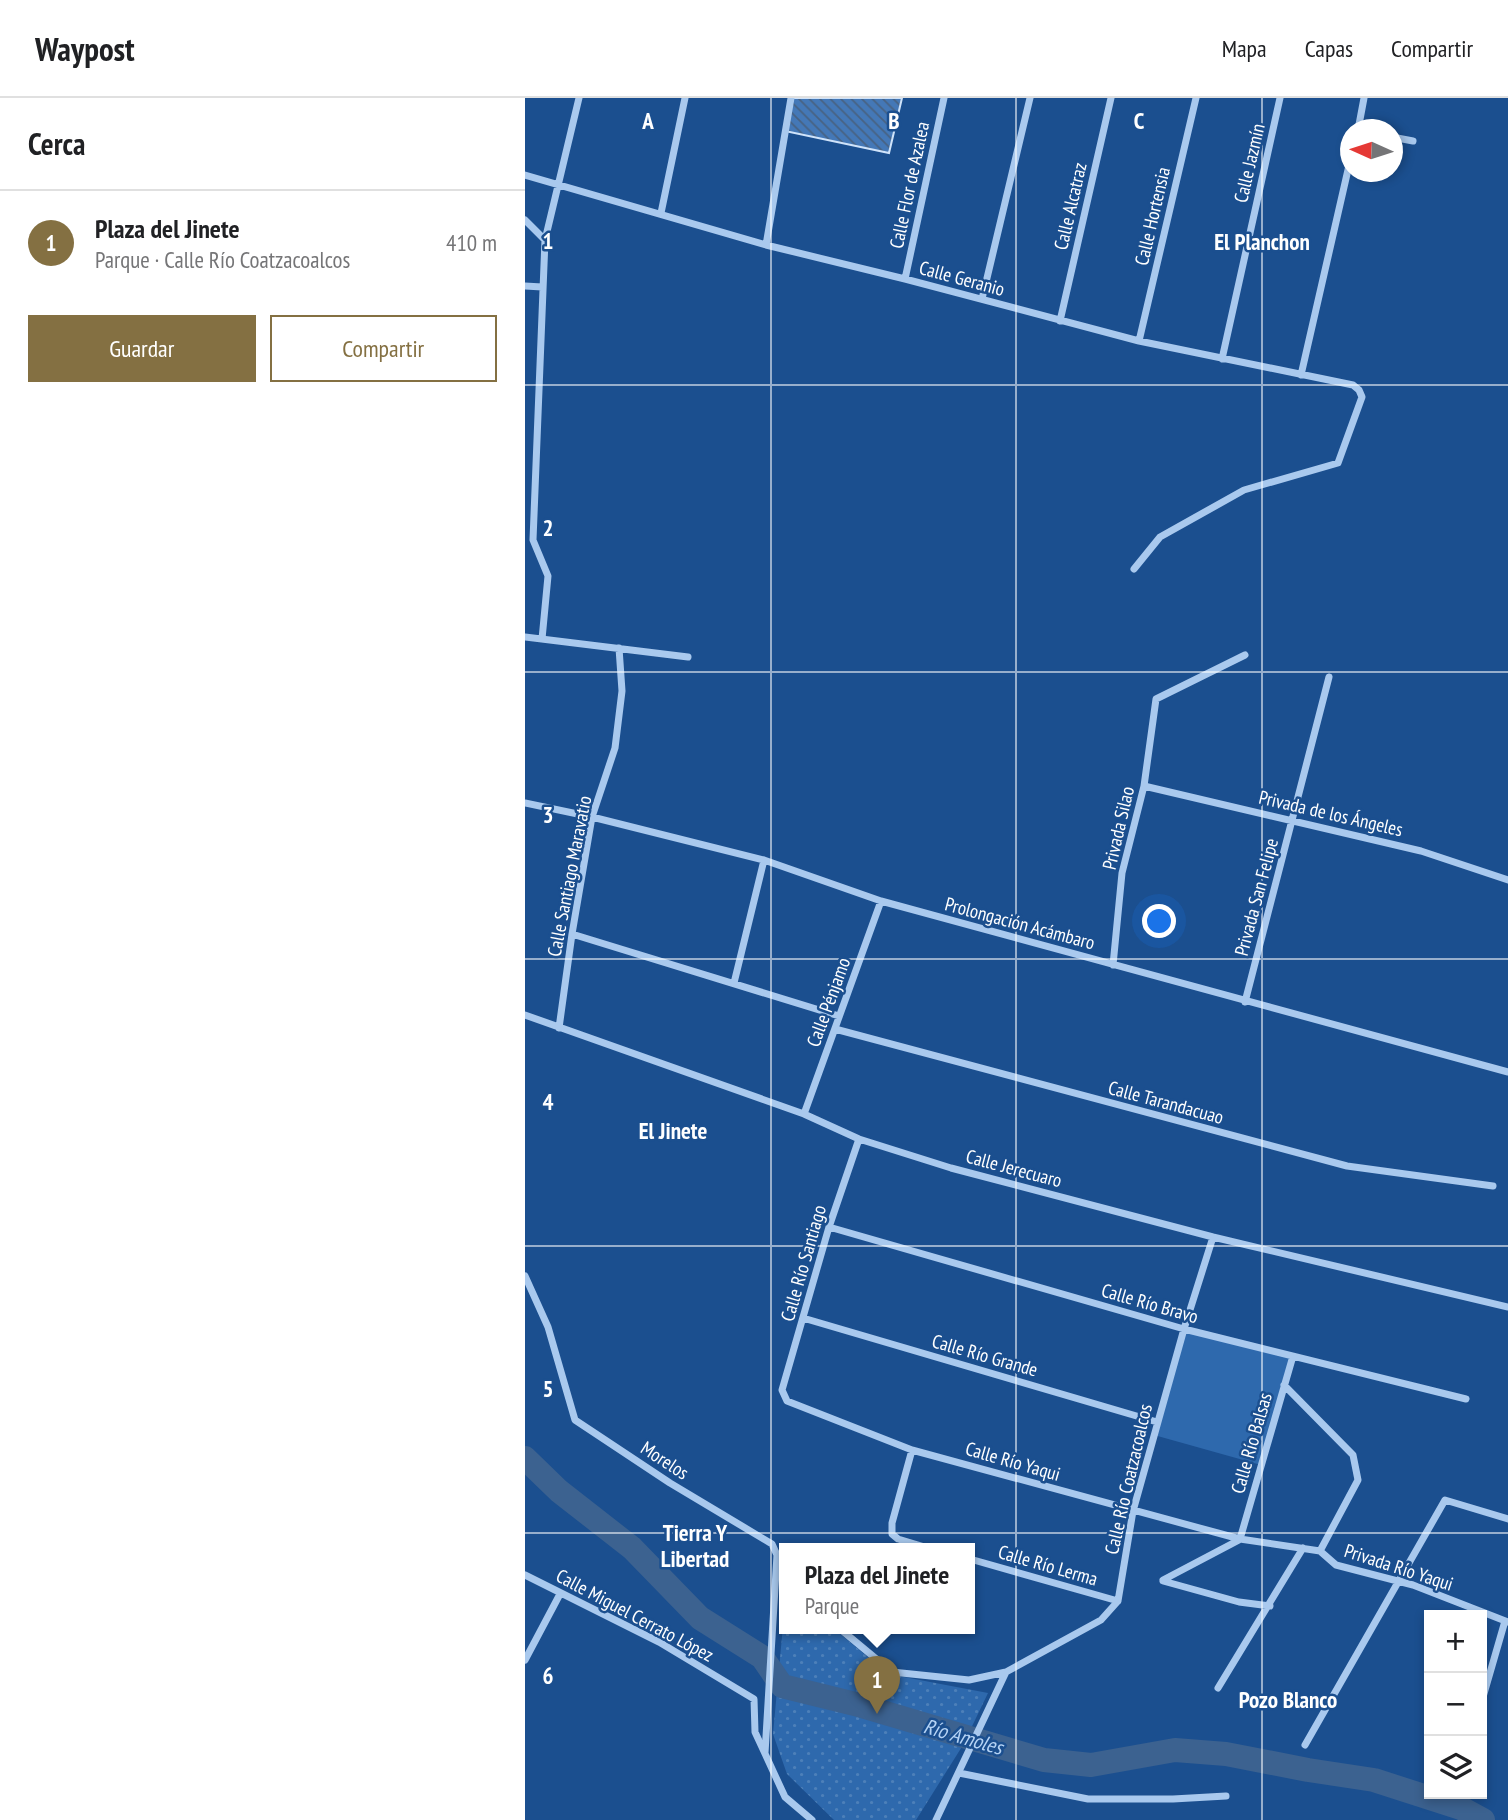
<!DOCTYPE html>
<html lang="es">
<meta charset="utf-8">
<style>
:root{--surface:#fff;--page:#f6f6f6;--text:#202124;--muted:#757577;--line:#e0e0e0;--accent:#847042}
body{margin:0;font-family:"PT Sans Narrow",sans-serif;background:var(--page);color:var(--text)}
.controls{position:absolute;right:21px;bottom:21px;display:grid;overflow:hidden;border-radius:0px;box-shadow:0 4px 10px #0003}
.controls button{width:63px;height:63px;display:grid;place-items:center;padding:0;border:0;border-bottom:2px solid var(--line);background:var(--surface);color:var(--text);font:35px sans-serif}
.compass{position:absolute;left:815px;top:21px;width:63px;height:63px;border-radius:50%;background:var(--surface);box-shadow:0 4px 10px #0003;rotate:273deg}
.you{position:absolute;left:635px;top:824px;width:24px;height:24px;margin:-18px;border:5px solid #fff;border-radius:50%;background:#1a73e8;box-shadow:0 0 0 10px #1a73e833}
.badge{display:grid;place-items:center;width:46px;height:46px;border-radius:50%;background:var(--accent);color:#fff;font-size:23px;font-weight:700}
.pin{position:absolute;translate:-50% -58px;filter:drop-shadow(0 2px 4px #0008)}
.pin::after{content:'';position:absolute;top:37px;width:24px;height:21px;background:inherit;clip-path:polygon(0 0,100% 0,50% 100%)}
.popup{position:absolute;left:254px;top:1445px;width:196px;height:91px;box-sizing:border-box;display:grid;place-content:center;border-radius:0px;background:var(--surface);filter:drop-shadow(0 2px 5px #0005);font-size:23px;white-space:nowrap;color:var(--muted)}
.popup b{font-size:26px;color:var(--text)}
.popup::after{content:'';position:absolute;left:50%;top:100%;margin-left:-14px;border:14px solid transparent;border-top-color:var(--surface)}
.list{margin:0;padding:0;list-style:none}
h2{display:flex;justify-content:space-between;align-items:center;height:91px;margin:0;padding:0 28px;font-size:30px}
h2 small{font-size:23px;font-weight:400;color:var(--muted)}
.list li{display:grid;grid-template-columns:46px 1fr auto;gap:21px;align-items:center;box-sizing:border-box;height:105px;padding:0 28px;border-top:2px solid var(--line)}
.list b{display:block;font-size:26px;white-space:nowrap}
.list p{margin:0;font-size:23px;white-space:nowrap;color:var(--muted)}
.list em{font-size:23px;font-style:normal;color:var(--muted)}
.actions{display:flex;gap:14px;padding:21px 28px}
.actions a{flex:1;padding:16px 0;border:2px solid var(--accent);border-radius:0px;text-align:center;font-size:24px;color:var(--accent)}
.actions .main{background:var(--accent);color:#fff}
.icon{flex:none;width:38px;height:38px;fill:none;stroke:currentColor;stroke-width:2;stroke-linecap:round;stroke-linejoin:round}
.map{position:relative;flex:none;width:983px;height:1722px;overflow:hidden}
header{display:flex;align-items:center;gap:42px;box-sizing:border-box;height:98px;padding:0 35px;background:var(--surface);border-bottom:2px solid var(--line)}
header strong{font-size:33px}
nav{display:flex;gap:38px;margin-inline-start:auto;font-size:24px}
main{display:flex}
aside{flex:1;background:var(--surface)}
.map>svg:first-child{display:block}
</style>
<header>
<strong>Waypost</strong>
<nav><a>Mapa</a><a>Capas</a><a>Compartir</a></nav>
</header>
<main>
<aside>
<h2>Cerca<small></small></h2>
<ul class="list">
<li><span class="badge">1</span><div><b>Plaza del Jinete</b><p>Parque · Calle Río Coatzacoalcos</p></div><em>410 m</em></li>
</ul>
<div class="actions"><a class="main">Guardar</a><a>Compartir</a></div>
</aside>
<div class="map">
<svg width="983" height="1722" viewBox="0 0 983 1722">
<defs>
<pattern id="grass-dots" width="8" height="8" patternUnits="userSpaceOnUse" patternTransform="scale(1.75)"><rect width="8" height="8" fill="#2e69ad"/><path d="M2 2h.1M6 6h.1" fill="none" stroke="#4d80b9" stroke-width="1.8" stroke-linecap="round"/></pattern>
<pattern id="building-back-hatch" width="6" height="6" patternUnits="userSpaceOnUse" patternTransform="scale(1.75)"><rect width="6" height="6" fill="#4478b7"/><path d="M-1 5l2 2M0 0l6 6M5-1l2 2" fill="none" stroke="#486282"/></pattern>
</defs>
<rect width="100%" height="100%" fill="#1b4f8f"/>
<path fill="url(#grass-dots)" d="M 259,1517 L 259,1530 L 308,1530 L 363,1576 L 463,1595 L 438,1647 L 391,1722 L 309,1722 L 262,1676 L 248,1636 Z"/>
<path fill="#2e69ad" d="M 659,1231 L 768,1258 L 736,1367 L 629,1337 Z"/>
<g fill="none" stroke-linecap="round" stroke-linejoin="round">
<path stroke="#3c6290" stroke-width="24" d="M 0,1360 L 34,1393 L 107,1450 L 175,1520 L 237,1559 L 257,1588 L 330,1606 L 519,1662 L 566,1667 L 650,1652 L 701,1656 L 783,1672 L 849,1682 L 936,1710 L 958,1722"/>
</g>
<path fill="url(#building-back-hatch)" stroke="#cfe3fa" stroke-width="2" d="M 266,0 L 377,0 L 364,55 L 260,33 Z"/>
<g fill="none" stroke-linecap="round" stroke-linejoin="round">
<path stroke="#a9c9ee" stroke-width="7" d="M 833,32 L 839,0
M 867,39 L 888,43
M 0,77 L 241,147 L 380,181 L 614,243 L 828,287 L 834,292 L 837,299 L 813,365 L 719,392 L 635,439 L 609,471
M 136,115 L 160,0
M 0,122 L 20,142
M 241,147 L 266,0
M 380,181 L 419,0
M 0,188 L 17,189
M 457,201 L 505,0
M 535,223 L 586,0
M 614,243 L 671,0
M 697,261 L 755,0
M 776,277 L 825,63
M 0,539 L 163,559
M 17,541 L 23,478 L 8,442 L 20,142 L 54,0
M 619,688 L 896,753 L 983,782
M 0,705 L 67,719 L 239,762 L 356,803 L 983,974
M 47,836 L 314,918
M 588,867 L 597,775 L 619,688 L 631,601 L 720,557
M 209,885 L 239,762
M 720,904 L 804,579
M 0,917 L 279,1016 L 334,1041 L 426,1070 L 688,1139 L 983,1209
M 34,930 L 47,836 L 67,719 L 90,650 L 97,593 L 94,550
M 310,931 L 822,1068 L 968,1088
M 279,1016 L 356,803
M 334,1041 L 304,1129 L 257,1292 L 262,1303 L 387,1352 L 715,1441 L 795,1453 L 811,1467 L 888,1487 L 983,1524
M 304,1129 L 659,1231 L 941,1301
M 0,1178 L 23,1229 L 50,1322 L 145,1385 L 247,1446 L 252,1457 L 240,1655
M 278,1220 L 632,1324
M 759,1287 L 828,1357 L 833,1382 L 795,1453
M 387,1352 L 367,1425 L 367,1436 L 373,1441 L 403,1450
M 715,1441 L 768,1258
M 445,1461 L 593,1503
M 0,1477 L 134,1544 L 229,1601 L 230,1634 L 260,1699 L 287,1722
M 638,1482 L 714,1442
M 638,1483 L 714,1504 L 745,1508
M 314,1530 L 367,1574 L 444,1582 L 481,1574
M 0,1562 L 35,1496
M 693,1590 L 778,1450
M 958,1599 L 980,1523
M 780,1647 L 920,1402 L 983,1421
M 434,1675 L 563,1701 L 648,1701 L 701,1698
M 411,1722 L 481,1574 L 576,1522 L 593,1503 L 608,1413 L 659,1231 L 688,1139"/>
</g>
<path fill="none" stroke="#fff" stroke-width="2" stroke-opacity="0.55" d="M 246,0 L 246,1722M 491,0 L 491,1722M 737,0 L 737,1722M 0,287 L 983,287M 0,574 L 983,574M 0,861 L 983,861M 0,1148 L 983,1148M 0,1435 L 983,1435"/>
<g text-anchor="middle" stroke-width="5" stroke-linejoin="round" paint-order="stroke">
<g font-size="19" fill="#fff" stroke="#1b4f8f">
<text transform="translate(724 65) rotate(-77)" y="7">Calle Jazmín</text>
<text transform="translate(384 87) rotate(-78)" y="7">Calle Flor de Azalea</text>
<text transform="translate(545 108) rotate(-77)" y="7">Calle Alcatraz</text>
<text transform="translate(627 118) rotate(-77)" y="7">Calle Hortensia</text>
<text transform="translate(437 180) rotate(15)" y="7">Calle Geranio</text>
<text transform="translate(806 715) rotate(13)" y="7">Privada de los Ángeles</text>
<text transform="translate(593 730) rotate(-77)" y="7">Privada Silao</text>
<text transform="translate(44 778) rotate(-79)" y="7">Calle Santiago Maravatio</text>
<text transform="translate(731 799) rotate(-75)" y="7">Privada San Felipe</text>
<text transform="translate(495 825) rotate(15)" y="7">Prolongación Acámbaro</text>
<text transform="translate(303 904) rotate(-70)" y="7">Calle Pénjamo</text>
<text transform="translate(641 1004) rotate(15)" y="7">Calle Tarandacuao</text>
<text transform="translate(489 1070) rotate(15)" y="7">Calle Jerecuaro</text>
<text transform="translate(278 1165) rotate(-74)" y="7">Calle Río Santiago</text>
<text transform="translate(625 1205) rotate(16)" y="7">Calle Río Bravo</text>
<text transform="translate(460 1257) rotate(16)" y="7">Calle Río Grande</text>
<text transform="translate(726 1345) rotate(-74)" y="7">Calle Río Balsas</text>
<text transform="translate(140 1362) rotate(33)" y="7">Morelos</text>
<text transform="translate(488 1363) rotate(16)" y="7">Calle Río Yaqui</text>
<text transform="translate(603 1381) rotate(-77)" y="7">Calle Río Coatzacoalcos</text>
<text transform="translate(523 1467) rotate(16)" y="7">Calle Río Lerma</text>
<text transform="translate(874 1469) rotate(18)" y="7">Privada Río Yaqui</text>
<text transform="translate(110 1517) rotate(28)" y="7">Calle Miguel Cerrato López</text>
</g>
<g font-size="21" font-style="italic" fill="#b5d3f5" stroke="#1b4f8f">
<text transform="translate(438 1639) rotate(16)" y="7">Río Amoles</text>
</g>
<g font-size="23" font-weight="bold" fill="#fff" stroke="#1b4f8f">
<text x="737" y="152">El Planchon</text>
<text x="148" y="1041">El Jinete</text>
<text x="170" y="1443">Tierra Y<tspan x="170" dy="26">Libertad</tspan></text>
<text x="763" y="1610">Pozo Blanco</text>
</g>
</g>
<g font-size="23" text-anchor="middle" font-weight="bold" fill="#fff" stroke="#1b4f8f" stroke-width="5" stroke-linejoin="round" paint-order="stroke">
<text x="123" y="31">A</text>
<text x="369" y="31">B</text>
<text x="614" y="31">C</text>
<text x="23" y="151">1</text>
<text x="23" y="438">2</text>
<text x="23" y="725">3</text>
<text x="23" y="1012">4</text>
<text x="23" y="1299">5</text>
<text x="23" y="1586">6</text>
</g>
</svg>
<div class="controls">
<button>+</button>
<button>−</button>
<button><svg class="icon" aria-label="layers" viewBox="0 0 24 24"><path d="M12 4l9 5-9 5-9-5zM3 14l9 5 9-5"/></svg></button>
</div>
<svg class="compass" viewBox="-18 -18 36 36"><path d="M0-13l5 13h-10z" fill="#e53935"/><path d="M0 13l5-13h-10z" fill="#757577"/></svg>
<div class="you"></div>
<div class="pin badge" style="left:352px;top:1616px">1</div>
<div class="popup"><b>Plaza del Jinete</b>Parque</div>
</div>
</main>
